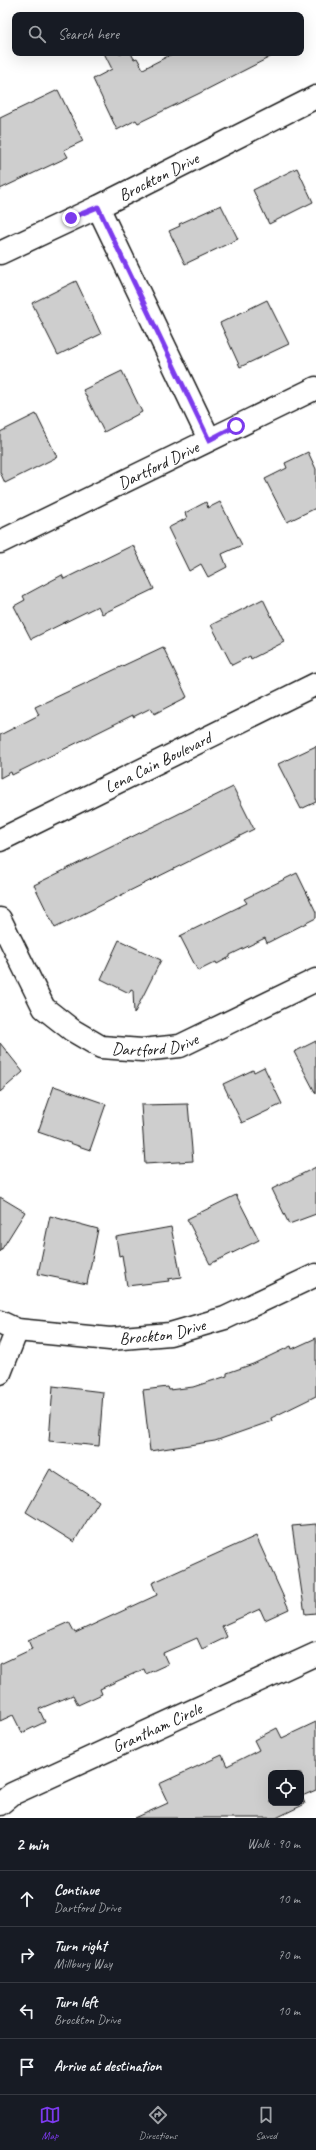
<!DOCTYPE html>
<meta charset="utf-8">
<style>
:root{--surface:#171b24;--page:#20242c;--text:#f1f3f6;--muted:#9ea1a6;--line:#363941;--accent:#7c3aed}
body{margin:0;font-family:Caveat,sans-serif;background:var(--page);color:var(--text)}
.controls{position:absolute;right:12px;bottom:12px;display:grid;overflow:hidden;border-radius:8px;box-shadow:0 4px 16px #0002}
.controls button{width:36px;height:36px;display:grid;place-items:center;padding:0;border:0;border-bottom:1px solid var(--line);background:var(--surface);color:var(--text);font:20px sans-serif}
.stop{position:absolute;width:12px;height:12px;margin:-9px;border:3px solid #7c3aed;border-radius:50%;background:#fff}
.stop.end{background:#7c3aed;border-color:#fff;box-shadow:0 1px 4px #0008}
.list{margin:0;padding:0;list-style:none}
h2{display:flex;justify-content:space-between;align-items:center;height:52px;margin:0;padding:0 16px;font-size:17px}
h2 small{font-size:13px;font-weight:400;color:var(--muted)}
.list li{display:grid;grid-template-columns:26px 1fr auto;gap:12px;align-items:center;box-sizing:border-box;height:56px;padding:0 16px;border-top:1px solid var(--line)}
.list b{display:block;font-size:15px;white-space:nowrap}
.list p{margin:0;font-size:13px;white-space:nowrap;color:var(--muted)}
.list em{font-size:13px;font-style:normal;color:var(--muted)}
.icon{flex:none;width:22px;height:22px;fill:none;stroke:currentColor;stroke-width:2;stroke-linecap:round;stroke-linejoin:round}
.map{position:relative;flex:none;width:316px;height:1818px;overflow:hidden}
.search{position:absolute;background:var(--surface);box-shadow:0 4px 16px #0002;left:12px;right:12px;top:12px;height:44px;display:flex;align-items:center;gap:10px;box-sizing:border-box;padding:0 14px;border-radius:8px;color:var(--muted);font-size:15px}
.sheet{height:276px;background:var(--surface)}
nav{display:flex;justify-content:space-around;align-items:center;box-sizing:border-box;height:56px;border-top:1px solid var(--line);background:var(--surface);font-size:11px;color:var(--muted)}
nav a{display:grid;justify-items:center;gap:2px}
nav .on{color:var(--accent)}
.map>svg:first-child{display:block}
</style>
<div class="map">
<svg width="316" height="1818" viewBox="0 0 316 1818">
<rect width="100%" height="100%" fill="#fff"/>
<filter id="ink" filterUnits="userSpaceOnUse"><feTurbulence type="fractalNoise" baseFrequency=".025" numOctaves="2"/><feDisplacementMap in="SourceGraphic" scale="8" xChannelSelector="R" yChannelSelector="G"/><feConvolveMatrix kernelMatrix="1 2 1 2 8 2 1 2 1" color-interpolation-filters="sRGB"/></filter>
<g filter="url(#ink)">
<path fill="#cecece" stroke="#1c1c1c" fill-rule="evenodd" d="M 104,53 L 131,53 L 134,59 L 137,58 L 143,69 L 174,53 L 278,53 L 198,94 L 138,123 L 136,120 L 117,130 L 93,79 L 112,69 Z
M 58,90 L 83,141 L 64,150 L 68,157 L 0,189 L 0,118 Z
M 297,168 L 313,202 L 269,224 L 253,190 Z
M 221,205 L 238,239 L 185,264 L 169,231 L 180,226 L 179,224 Z
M 76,281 L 101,334 L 58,355 L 32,303 Z
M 267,300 L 289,344 L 240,367 L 220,323 Z
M 122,371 L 142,412 L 104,432 L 83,390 Z
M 36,414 L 57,457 L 5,483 L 0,472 L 0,432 Z
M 308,452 L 316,469 L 316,508 L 287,522 L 265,479 L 287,468 L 285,463 Z
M 206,502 L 208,508 L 220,502 L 242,545 L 222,554 L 227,567 L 208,577 L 201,564 L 189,571 L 168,528 L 187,518 L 185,513 Z
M 133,545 L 154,589 L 102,614 L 98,606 L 31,639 L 14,606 L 25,600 L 23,596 L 62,575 L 64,579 Z
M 263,599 L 284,642 L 251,659 L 250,656 L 232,665 L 211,625 Z
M 163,647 L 187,697 L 154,714 L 151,708 L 133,717 L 133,715 L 12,775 L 11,772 L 0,778 L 0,735 L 39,715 L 35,707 Z
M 316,746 L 316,802 L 301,809 L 278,764 Z
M 233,787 L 254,829 L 55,928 L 34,885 Z
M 297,873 L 316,912 L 316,918 L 267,943 L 265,938 L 230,955 L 230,957 L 217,964 L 216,962 L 198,971 L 180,936 L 247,903 L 244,899 Z
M 119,940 L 161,960 L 134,1014 L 133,990 L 131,989 L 129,993 L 101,979 Z
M 316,1041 L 316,1094 L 294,1052 Z
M 0,1043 L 23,1072 L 0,1092 Z
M 264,1067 L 282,1104 L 242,1123 L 223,1084 L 253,1070 L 254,1072 Z
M 54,1086 L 106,1104 L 90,1150 L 38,1132 Z
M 188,1104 L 193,1161 L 145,1164 L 141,1105 Z
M 316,1167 L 316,1214 L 289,1224 L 272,1189 Z
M 236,1195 L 259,1240 L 210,1264 L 187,1219 Z
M 0,1197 L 25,1212 L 0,1252 Z
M 50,1216 L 98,1229 L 87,1284 L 38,1274 Z
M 171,1227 L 181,1277 L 168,1279 L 169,1281 L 127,1286 L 122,1255 L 119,1256 L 116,1237 Z
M 316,1338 L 316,1396 L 271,1418 L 272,1421 L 215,1441 L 150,1451 L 143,1390 L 168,1387 L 169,1390 L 193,1387 L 227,1376 L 227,1373 L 253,1364 L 291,1346 L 292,1349 Z
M 53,1386 L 103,1392 L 99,1446 L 49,1441 Z
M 50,1469 L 99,1501 L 74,1542 L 26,1512 Z
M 316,1524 L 316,1613 L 305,1614 L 292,1526 Z
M 256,1536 L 289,1609 L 265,1620 L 260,1609 L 222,1626 L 227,1637 L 202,1649 L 197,1638 L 163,1653 L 168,1664 L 146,1674 L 144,1669 L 100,1689 L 102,1694 L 78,1705 L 73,1695 L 39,1709 L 45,1722 L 22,1733 L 13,1715 L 0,1721 L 0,1664 L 32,1649 L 28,1640 L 69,1622 L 75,1633 L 157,1595 L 152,1583 Z
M 316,1722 L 316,1790 L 302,1796 L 305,1804 L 276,1818 L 135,1818 L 168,1803 L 159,1784 L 222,1755 L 227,1766 L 259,1750 L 254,1740 L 277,1728 L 282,1738 ZM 271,1773 L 301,1773 L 301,1803 L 271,1803 Z"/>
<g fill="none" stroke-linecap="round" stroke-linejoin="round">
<g stroke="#1c1c1c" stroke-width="25">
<g id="street">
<path d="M 98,207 L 209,439"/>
<path id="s1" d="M 0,253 L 98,207 L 316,97"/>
<path id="s2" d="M 0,542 L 316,388"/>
<path id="s3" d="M 0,840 L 316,684"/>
<path id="s4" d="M 0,919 L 44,1008 L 72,1030 L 101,1047 L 142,1050 L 180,1046 L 316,980"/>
<path id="s5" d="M 0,1322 L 17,1330 L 110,1339 L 170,1334 L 225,1318 L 316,1275"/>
<path d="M 0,1373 L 17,1330"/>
<path id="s6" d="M 0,1804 L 12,1794 L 316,1654"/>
</g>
</g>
<use href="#street" stroke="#fff" stroke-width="22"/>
</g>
</g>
<g fill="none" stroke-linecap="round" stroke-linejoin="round" filter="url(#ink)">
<path stroke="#7c3aed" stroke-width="5" d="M 71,218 L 98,207 L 209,440 L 236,426"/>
</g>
<g text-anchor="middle" stroke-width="4" stroke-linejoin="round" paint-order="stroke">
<g font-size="17" fill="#1c1c1c" stroke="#fff">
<text dy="6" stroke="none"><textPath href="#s1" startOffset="176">Brockton Drive</textPath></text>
<text dy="6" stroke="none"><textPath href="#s2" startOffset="176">Dartford Drive</textPath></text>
<text dy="6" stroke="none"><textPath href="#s3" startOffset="176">Lena Cain Boulevard</textPath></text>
<text dy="6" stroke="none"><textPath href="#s4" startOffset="223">Dartford Drive</textPath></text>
<text dy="6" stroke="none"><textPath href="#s5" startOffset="165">Brockton Drive</textPath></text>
<text dy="6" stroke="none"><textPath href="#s6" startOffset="175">Grantham Circle</textPath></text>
</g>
</g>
</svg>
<div class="controls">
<button><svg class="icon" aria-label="locate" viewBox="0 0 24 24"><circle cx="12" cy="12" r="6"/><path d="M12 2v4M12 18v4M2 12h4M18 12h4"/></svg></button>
</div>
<div class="stop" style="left:236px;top:426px"></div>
<div class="stop end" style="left:71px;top:218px"></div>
<div class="search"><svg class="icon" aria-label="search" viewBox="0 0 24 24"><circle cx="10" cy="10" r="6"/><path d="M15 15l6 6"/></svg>Search here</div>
</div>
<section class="sheet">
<h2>2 min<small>Walk · 90 m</small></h2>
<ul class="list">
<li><svg class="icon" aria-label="ahead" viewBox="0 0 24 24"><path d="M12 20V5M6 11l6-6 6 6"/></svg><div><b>Continue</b><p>Dartford Drive</p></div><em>10 m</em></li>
<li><svg class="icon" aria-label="right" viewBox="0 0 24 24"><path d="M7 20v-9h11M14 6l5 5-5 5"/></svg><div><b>Turn right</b><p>Millbury Way</p></div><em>70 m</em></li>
<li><svg class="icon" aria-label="left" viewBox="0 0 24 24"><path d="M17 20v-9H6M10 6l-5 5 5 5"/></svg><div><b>Turn left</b><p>Brockton Drive</p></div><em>10 m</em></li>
<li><svg class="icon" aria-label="arrive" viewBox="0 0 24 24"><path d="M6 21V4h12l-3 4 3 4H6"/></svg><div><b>Arrive at destination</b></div></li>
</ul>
</section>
<nav>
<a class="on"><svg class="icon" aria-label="map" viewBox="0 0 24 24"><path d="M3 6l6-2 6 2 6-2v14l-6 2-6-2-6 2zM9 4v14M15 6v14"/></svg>Map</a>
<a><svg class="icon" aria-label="directions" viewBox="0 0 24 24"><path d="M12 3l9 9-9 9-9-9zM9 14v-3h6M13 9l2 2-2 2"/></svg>Directions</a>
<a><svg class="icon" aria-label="saved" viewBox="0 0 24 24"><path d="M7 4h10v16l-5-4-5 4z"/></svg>Saved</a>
</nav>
